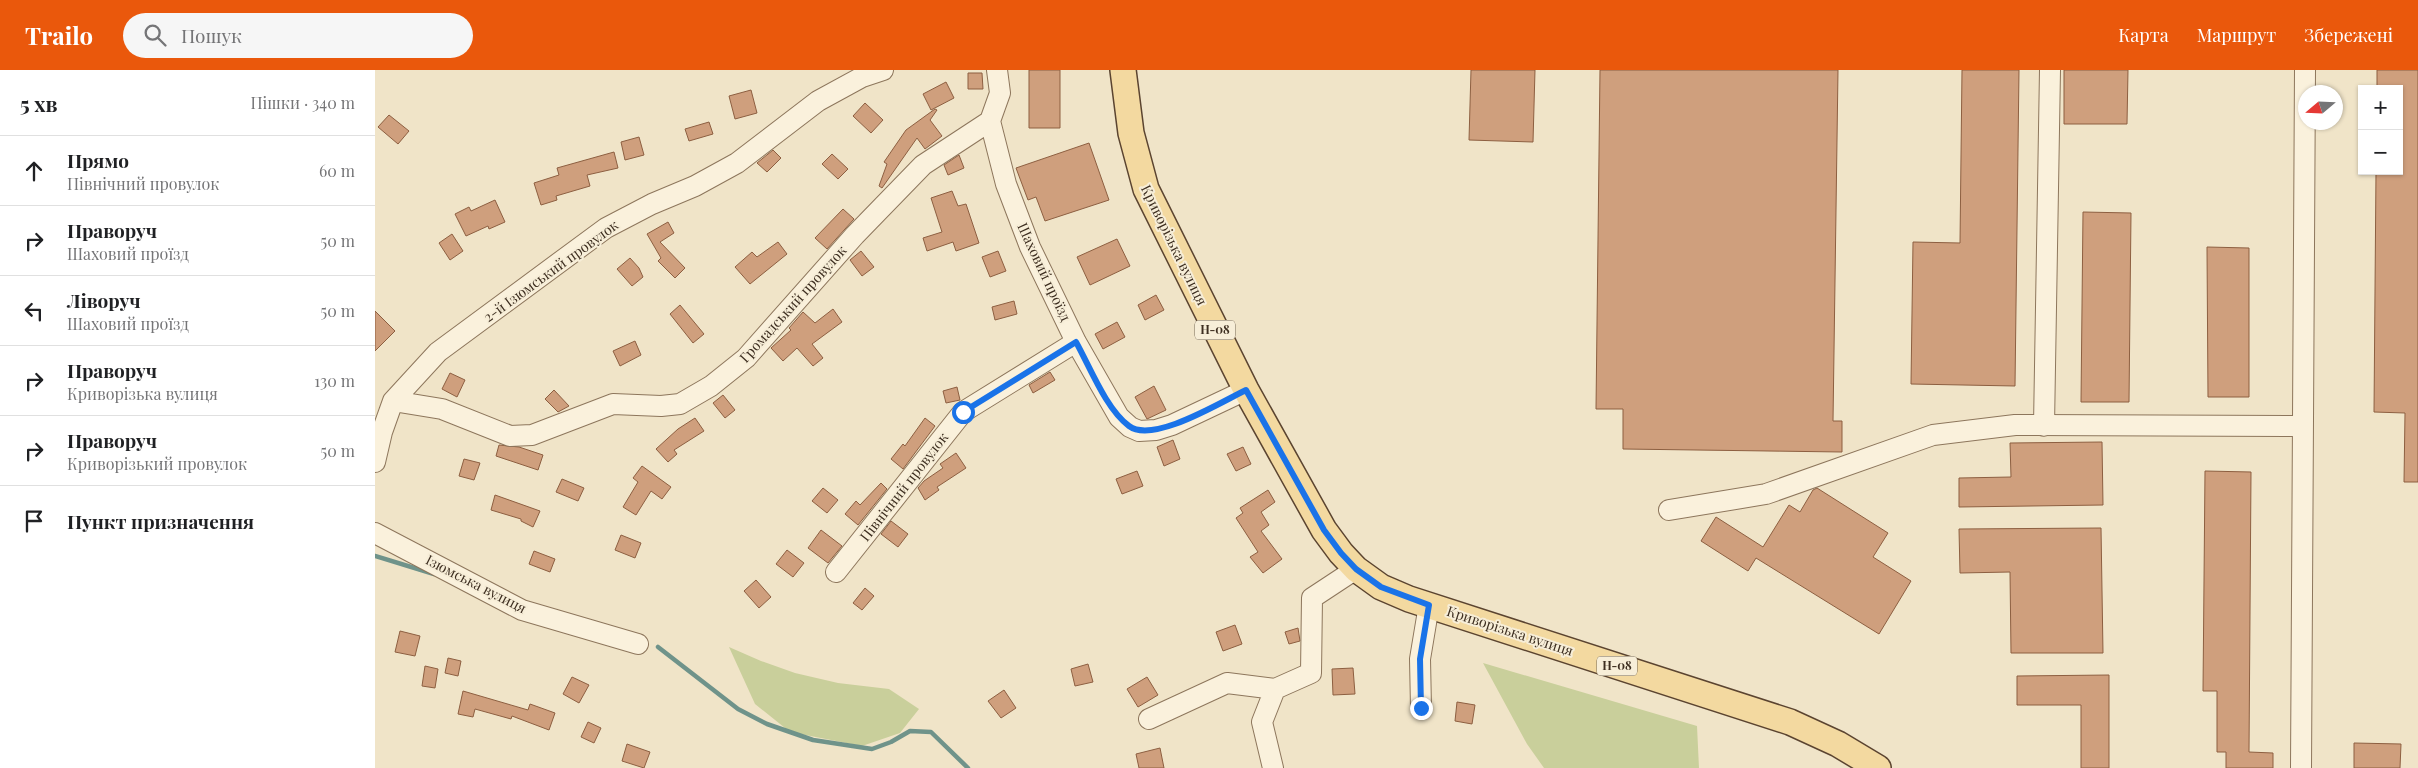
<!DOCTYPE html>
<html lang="uk">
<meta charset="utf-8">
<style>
:root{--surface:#fff;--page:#f6f6f6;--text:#202124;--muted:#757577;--line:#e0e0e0;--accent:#ea580c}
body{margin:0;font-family:"Playfair Display",serif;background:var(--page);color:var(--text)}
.controls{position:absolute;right:15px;top:15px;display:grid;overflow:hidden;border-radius:0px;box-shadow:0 1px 4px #0004}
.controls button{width:45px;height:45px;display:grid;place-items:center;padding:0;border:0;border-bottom:1px solid var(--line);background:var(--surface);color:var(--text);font:25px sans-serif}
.compass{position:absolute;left:1923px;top:15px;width:45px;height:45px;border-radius:50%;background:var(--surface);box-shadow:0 1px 4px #0004;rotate:251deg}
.stop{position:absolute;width:15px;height:15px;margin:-11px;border:4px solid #1a73e8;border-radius:50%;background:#fff}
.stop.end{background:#1a73e8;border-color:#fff;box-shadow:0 1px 5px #0008}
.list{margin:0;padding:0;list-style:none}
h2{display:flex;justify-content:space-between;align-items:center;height:65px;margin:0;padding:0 20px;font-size:21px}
h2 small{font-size:16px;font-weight:400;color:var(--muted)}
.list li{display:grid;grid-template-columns:32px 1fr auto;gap:15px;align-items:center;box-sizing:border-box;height:70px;padding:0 20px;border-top:1px solid var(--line)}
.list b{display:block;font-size:19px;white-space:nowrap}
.list p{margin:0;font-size:16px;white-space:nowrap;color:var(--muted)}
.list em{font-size:16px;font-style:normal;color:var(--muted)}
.icon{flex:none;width:28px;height:28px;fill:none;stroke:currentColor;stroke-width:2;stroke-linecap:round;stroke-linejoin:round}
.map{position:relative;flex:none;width:2043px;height:698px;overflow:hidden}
header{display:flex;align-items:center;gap:30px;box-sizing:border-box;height:70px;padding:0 25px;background:var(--accent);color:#fff}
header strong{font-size:24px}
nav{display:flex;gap:28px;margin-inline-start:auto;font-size:18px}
.search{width:350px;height:45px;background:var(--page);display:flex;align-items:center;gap:12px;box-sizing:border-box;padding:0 18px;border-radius:28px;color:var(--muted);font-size:19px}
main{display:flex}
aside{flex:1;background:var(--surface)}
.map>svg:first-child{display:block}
</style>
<header>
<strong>Trailo</strong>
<div class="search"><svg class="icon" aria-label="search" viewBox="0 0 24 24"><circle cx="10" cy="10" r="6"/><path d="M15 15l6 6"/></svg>Пошук</div>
<nav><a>Карта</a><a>Маршрут</a><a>Збережені</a></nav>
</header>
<main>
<aside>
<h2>5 хв<small>Пішки · 340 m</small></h2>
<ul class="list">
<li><svg class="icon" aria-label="ahead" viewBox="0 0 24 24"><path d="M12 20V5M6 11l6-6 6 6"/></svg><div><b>Прямо</b><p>Північний провулок</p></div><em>60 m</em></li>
<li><svg class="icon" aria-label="right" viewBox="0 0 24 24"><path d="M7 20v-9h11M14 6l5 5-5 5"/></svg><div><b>Праворуч</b><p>Шаховий проїзд</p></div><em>50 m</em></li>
<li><svg class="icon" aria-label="left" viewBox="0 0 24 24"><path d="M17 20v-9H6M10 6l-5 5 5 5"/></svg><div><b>Ліворуч</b><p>Шаховий проїзд</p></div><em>50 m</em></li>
<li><svg class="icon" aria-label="right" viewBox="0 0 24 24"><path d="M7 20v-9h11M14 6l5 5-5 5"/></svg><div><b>Праворуч</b><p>Криворізька вулиця</p></div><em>130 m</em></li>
<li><svg class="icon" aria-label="right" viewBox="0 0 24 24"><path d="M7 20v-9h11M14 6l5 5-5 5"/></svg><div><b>Праворуч</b><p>Криворізький провулок</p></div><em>50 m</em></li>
<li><svg class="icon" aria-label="arrive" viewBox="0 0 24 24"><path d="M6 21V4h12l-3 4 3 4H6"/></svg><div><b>Пункт призначення</b></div></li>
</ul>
</aside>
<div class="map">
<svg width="2043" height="698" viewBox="0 0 2043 698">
<rect width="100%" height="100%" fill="#f0e4c8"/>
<path fill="#c9cf9b" d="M 354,577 L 386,591 L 420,603 L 463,613 L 514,619 L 544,639 L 525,663 L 487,676 L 415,662 L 380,634 Z
M 1108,593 L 1322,656 L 1324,698 L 1169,698 L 1152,674 Z"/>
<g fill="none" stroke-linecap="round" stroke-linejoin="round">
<path stroke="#6f938a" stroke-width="4.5" d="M 0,486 L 59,504
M 283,577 L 363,639 L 392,654 L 438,670 L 497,679 L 516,672 L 535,661 L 556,662 L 593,698"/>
</g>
<path fill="#cf9f7d" stroke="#8d5f41" d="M 654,0 L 685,0 L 685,58 L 654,58 Z
M 1096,0 L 1160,0 L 1158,72 L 1094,70 Z
M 1225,0 L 1463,0 L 1458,351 L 1467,351 L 1467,382 L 1248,379 L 1248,339 L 1221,339 Z
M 1587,0 L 1644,0 L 1640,316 L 1536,314 L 1538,172 L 1585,173 Z
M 1689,0 L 1753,0 L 1752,54 L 1689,54 Z
M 2002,0 L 2043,0 L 2043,412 L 2029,412 L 2030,343 L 1999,342 L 2001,101 L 2024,101 L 2024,19 L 2002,19 Z
M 593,3 L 607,3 L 608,19 L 593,19 Z
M 571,12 L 579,28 L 556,40 L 548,24 Z
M 376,20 L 382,43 L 360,49 L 354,26 Z
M 490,33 L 508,50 L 496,63 L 478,46 Z
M 560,39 L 562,40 L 555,50 L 567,66 L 550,79 L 542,68 L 507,118 L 504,116 L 512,94 L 509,92 L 531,60 Z
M 14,45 L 34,61 L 23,74 L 3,57 Z
M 334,52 L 338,64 L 314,71 L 310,59 Z
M 264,67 L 269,85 L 250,90 L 246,72 Z
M 714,73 L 734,130 L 670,151 L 661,127 L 653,130 L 641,98 Z
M 398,80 L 406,88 L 392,102 L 382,93 Z
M 239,82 L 243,98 L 212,105 L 215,116 L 181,126 L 182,130 L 166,135 L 159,113 L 184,105 L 182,98 Z
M 457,84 L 473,99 L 463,109 L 447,94 Z
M 584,85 L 589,98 L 573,105 L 569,95 Z
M 577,121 L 583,136 L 591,134 L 604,173 L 581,181 L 578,172 L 552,181 L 548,168 L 567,162 L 556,128 Z
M 120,130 L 130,152 L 114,159 L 113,156 L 91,166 L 80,144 L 94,137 L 96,141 Z
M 468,139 L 479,149 L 452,179 L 440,168 Z
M 1708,142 L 1756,143 L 1754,332 L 1706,332 Z
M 293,152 L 299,163 L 285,172 L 310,198 L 300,208 L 283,191 L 286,188 L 272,164 Z
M 77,164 L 88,181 L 75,190 L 64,173 Z
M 742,169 L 755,196 L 715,215 L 702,187 Z
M 403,172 L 412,184 L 375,214 L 360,197 L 377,182 L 382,187 Z
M 1832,177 L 1874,178 L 1874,327 L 1833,327 Z
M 486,181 L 499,197 L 487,206 L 475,190 Z
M 623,181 L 631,201 L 615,207 L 607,187 Z
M 255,188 L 264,198 L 268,207 L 257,216 L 242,199 Z
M 781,225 L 789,240 L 770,250 L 763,235 Z
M 639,231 L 642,244 L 620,250 L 617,237 Z
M 305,235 L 329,264 L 318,273 L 295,244 Z
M 458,239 L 467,252 L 437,274 L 448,288 L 438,296 L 422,278 L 408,291 L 396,278 L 416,260 L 414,258 L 428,242 L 440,253 Z
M 0,241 L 20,261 L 0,281 Z
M 742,252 L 750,267 L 728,279 L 720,264 Z
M 260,271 L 266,285 L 245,296 L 238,281 Z
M 675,302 L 680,310 L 658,323 L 654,315 Z
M 75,303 L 90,310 L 82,327 L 67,319 Z
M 779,316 L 791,340 L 772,349 L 760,327 Z
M 582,317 L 585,330 L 571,333 L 568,321 Z
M 179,320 L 194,336 L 183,342 L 170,329 Z
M 348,325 L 360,340 L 350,348 L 338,333 Z
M 320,348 L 329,361 L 299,380 L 302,384 L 293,392 L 281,379 L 303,359 Z
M 550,348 L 560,356 L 528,399 L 516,389 L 528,374 L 530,376 Z
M 798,370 L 805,389 L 789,396 L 782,377 Z
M 1727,372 L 1728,435 L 1584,437 L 1584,408 L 1636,407 L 1635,373 Z
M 124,375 L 144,377 L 168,385 L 163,400 L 121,386 Z
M 868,377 L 876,394 L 861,401 L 852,384 Z
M 581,383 L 591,398 L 562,417 L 564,420 L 550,430 L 543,418 L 549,411 L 568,398 L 565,394 Z
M 89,389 L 105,393 L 99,410 L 84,406 Z
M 267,396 L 296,417 L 287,429 L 276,421 L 261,445 L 248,437 L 263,412 L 258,408 Z
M 762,401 L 768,416 L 747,424 L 741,409 Z
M 1830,401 L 1876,402 L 1874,682 L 1898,683 L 1898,698 L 1851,698 L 1851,682 L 1842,682 L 1842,621 L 1828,621 Z
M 187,409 L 209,418 L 203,431 L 181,422 Z
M 506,413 L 512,419 L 483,455 L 470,444 L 481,431 L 485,435 Z
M 448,418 L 463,430 L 452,443 L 437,431 Z
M 1442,418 L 1513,463 L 1498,487 L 1536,511 L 1504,564 L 1381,488 L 1373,501 L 1326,471 L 1341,447 L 1388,477 L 1414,435 L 1425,442 L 1438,420 Z
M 893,420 L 900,432 L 886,442 L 894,455 L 886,461 L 907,489 L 888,503 L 875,487 L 883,482 L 861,448 L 868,443 L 865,438 Z
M 120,425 L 165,441 L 158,457 L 146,451 L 146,449 L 116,440 Z
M 516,451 L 533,464 L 523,477 L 506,464 Z
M 1726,458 L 1728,583 L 1636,583 L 1635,502 L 1585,503 L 1584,459 Z
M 446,460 L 467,476 L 453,493 L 433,478 Z
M 246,465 L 266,473 L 260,488 L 240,480 Z
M 412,480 L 429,493 L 418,507 L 401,494 Z
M 159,481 L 180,489 L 175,502 L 154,494 Z
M 381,510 L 396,527 L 384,538 L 369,521 Z
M 490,518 L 499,526 L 487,540 L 478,533 Z
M 860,555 L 867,574 L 848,581 L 841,562 Z
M 923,558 L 925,571 L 914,574 L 910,562 Z
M 25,561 L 45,566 L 40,586 L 20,582 Z
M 73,588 L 86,591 L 83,606 L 70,603 Z
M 713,594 L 718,612 L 700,616 L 696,599 Z
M 50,596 L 63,599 L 60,618 L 47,616 Z
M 978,598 L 980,624 L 958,625 L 957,599 Z
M 1734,605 L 1734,698 L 1706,698 L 1706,635 L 1642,635 L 1642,606 Z
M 197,607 L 214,615 L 204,633 L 188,624 Z
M 772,607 L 783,625 L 763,637 L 752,619 Z
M 629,620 L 641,638 L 626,648 L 613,631 Z
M 88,621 L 153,640 L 155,634 L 180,643 L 174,660 L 137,646 L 136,649 L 100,639 L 98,647 L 83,644 Z
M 1082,632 L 1100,635 L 1097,654 L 1080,651 Z
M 213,652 L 226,658 L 219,673 L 206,667 Z
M 1979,673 L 2026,674 L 2025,698 L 1979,698 Z
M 252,674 L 275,682 L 269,698 L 247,691 Z
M 785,678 L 789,698 L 764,698 L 761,684 Z"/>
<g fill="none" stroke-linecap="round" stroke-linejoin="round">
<g stroke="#8d765c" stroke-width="22">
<path id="minor" d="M 622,0 L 625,23 L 615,51 L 631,114 L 655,177 L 701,272 L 744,347 L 755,357 L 764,361 L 781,360 L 797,355 L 871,320
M 18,331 L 67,339 L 135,366 L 157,365 L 238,334 L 286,336 L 305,334 L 336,316 L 371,288 L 480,165 L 548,95 L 615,51
M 1669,356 L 1675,0
M 0,392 L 7,362 L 18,331 L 63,282 L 231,158 L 277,134 L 320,116 L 362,93 L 443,31 L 487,7 L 508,0
M 1294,440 L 1391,424 L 1558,365 L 1640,355 L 1928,356
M 0,463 L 147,540 L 263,574
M 461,502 L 588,342 L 701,272
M 1046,638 L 1045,589 L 1054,535
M 774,649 L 852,613 L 900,619
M 898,698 L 887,652 L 900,619 L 936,603 L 937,528 L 981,499
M 1926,698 L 1930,0"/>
</g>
<g stroke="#5b4430" stroke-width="28">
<path id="major" d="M 748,0 L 756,63 L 771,119 L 871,320 L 949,460 L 966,483 L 981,499 L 1006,517 L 1034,529 L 1415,652 L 1463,674 L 1503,698"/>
</g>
<use href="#minor" stroke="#faf1dc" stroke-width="20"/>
<use href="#major" stroke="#f3d9a0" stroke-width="25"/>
</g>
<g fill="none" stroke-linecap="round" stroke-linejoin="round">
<path stroke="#1a73e8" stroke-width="6" d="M 588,342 L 701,272 C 715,297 731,339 754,356 C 778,374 846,332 871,320 L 949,460 L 966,483 L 981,499 L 1006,517 L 1054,535 L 1045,589 L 1046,638"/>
</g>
<g text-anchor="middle" stroke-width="4" stroke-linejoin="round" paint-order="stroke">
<g fill="#f7eed8" stroke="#756857" stroke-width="1">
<rect x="820" y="250.5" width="40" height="19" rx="4"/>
<rect x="1222" y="586.5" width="40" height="19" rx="4"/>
</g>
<g font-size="12" font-weight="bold" fill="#3d2e20">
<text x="840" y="264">Н-08</text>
<text x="1242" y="600">Н-08</text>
</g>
<g font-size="14" fill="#3d2e20" stroke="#f7eed8">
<text transform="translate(799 175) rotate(64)" y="5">Криворізька вулиця</text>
<text transform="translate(176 201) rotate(-36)" y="5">2-й Ізюмський провулок</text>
<text transform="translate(669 202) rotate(65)" y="5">Шаховий проїзд</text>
<text transform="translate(418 234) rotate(-48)" y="5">Громадський провулок</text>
<text transform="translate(529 417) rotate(-52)" y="5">Північний провулок</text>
<text transform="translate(101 514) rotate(27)" y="5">Ізюмська вулиця</text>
<text transform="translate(1135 561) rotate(18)" y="5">Криворізька вулиця</text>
</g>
</g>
</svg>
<div class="controls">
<button>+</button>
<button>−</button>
</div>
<svg class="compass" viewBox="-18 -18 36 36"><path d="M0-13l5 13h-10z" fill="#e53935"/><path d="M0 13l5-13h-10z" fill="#757577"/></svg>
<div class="stop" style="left:588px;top:342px"></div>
<div class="stop end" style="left:1046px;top:638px"></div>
</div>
</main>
